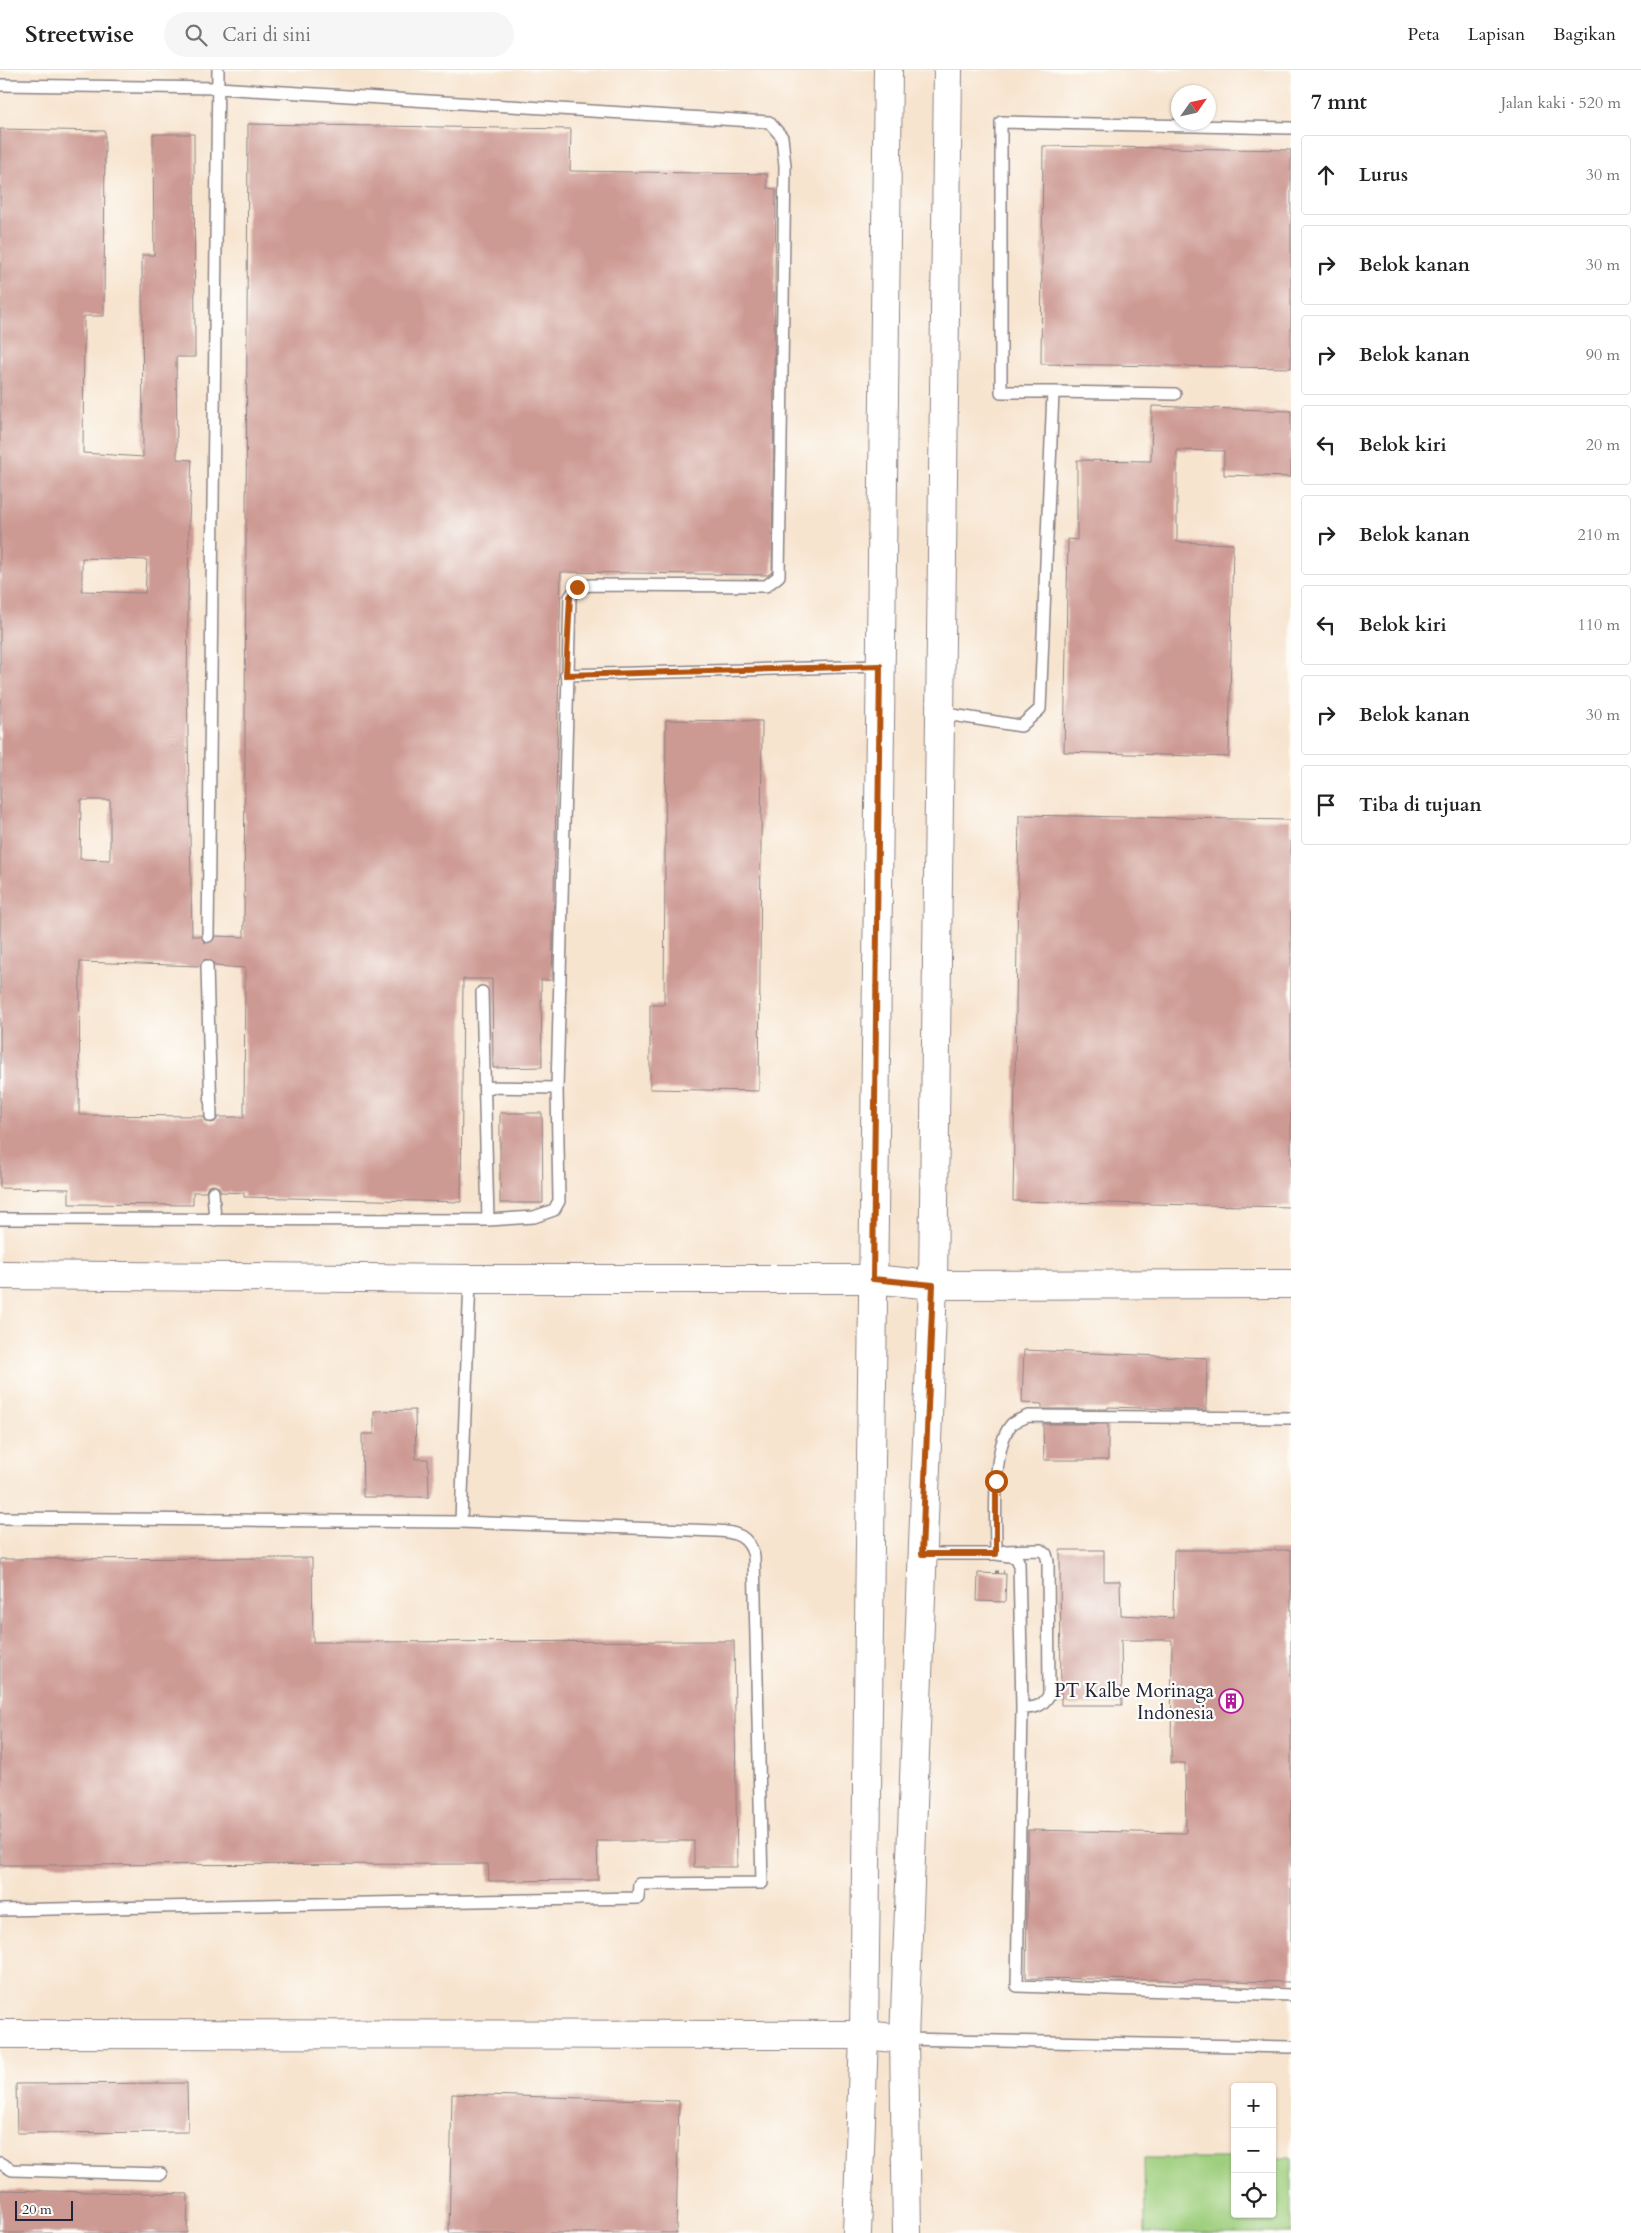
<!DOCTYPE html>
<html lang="id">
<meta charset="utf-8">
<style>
:root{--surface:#fff;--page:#f6f6f6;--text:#222;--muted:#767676;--line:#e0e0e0}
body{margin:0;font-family:Cardo,serif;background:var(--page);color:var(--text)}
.controls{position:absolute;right:15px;bottom:15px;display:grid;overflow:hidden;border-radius:5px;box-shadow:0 1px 4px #0004}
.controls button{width:45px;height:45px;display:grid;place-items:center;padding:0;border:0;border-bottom:1px solid var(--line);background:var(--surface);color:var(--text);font:25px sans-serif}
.compass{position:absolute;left:1171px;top:15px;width:45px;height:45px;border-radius:50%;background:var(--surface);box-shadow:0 1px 4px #0004;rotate:56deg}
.scale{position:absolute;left:15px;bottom:12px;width:58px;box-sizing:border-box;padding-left:5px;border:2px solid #22223b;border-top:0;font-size:14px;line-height:18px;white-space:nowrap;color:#22223b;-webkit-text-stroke:4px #fdfcf7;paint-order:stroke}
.stop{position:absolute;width:15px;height:15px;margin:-11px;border:4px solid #b45309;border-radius:50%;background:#fff}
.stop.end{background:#b45309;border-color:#fff;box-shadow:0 1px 5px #0008}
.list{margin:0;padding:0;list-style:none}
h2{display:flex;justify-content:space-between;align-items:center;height:65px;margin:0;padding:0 20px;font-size:21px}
h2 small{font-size:16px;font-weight:400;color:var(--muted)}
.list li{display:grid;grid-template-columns:32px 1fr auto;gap:15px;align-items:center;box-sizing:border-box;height:80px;margin:0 10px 10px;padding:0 10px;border:1px solid var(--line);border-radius:5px}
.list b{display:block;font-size:19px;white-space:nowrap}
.list em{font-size:16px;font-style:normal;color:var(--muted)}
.icon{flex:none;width:28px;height:28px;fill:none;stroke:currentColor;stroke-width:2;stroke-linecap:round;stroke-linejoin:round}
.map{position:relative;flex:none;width:1291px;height:2163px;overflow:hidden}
header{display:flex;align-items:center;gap:30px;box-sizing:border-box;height:70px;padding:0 25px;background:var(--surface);border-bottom:1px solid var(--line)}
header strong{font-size:24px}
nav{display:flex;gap:28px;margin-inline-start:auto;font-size:18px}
.search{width:350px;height:45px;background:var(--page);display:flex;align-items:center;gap:12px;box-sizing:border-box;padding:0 18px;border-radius:28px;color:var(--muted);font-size:19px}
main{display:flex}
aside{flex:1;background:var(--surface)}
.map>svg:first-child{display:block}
</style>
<header>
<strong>Streetwise</strong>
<div class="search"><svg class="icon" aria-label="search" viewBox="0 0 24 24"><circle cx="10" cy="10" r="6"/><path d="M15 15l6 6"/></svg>Cari di sini</div>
<nav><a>Peta</a><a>Lapisan</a><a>Bagikan</a></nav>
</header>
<main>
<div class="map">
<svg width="1291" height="2163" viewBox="0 0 1291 2163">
<rect width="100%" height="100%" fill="#fdfcf7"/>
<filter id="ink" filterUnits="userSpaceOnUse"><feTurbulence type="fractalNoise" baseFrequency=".02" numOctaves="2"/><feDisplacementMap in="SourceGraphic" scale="10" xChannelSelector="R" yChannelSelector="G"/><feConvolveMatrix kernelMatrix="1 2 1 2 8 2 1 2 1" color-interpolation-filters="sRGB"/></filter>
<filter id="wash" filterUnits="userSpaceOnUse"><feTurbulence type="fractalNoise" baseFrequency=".0096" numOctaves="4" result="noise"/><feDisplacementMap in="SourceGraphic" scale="20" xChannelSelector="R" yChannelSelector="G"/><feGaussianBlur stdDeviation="1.12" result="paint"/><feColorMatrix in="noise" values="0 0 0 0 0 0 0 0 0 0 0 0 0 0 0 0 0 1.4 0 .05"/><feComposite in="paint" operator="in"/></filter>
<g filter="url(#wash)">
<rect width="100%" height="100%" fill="#f7e4cf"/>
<path fill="#9fcf7e" stroke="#60785c" d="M 1144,2088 L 1235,2088 L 1235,2144 L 1272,2144 L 1272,2088 L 1291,2088 L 1291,2163 L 1145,2163 Z"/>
<g id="blocks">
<path fill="#cd9993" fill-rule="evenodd" d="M 248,54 L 571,59 L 570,101 L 767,104 L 767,118 L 776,119 L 772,502 L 768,505 L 561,502 L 552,910 L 541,910 L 542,997 L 493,998 L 492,909 L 463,909 L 461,1132 L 244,1127 L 244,1123 L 221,1122 L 219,1117 L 213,1115 L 208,1116 L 206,1122 L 193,1122 L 193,1135 L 69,1134 L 69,1119 L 0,1118 L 0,59 L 105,61 L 104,246 L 84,246 L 83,383 L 143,387 L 142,185 L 154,185 L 153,64 L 194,64 L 195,287 L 176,287 L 177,389 L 192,390 L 189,450 L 187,616 L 192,866 L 201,866 L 204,872 L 208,873 L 215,866 L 244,867 ZM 82,488 L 147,490 L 145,523 L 82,521 ZM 81,730 L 110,730 L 110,790 L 80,789 ZM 207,889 L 213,892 L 215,896 L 245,898 L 244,1047 L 218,1047 L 215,1052 L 211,1053 L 205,1050 L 204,1046 L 79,1045 L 80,892 L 200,896 L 203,890 Z
M 1043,76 L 1291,80 L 1291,298 L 1041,294 Z
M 1152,336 L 1291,341 L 1291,407 L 1224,405 L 1224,381 L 1177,380 L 1177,472 L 1233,474 L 1229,687 L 1064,682 L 1068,469 L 1077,470 L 1077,390 L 1151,391 Z
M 666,650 L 762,651 L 759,1021 L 650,1019 L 650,935 L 664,935 Z
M 1019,745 L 1291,750 L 1291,1137 L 1013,1131 Z
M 500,1043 L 542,1043 L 543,1133 L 500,1133 Z
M 1024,1280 L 1207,1288 L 1206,1340 L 1108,1337 L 1108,1339 L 1042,1339 L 1042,1334 L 1022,1333 Z
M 415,1340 L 416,1389 L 428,1389 L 429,1427 L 363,1427 L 362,1364 L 374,1364 L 374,1341 Z
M 1043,1354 L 1108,1354 L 1108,1390 L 1044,1390 Z
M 1060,1480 L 1104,1480 L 1104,1511 L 1120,1511 L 1121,1545 L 1173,1548 L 1174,1480 L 1291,1480 L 1291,1912 L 1026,1908 L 1028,1760 L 1186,1763 L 1185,1693 L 1171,1693 L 1172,1570 L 1121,1570 L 1122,1635 L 1061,1635 Z
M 312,1488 L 313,1572 L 734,1571 L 737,1797 L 694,1797 L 694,1771 L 597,1771 L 598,1810 L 489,1811 L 488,1794 L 0,1795 L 0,1489 Z
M 978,1503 L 1006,1504 L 1005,1532 L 977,1531 Z
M 187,2013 L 188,2062 L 17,2063 L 16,2014 Z
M 452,2024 L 679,2031 L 676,2163 L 449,2163 Z
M 0,2120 L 188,2124 L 187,2163 L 0,2163 Z"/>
</g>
</g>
<g filter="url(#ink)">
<use href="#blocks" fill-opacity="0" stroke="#8c8385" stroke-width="1"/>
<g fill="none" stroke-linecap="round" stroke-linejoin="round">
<g stroke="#8c8385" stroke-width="14">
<path id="lane" d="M 0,15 L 218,18 L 769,52 L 782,67 L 785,96 L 779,506 L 766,516 L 592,515 L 577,517 L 570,527 L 557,1018 L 559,1131 L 554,1140 L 534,1147 L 488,1150 L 0,1149
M 1053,322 L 1001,322 L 1001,52 L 1291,58
M 566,605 L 880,596
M 940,643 L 1021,656 L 1040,639 L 1053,322 L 1175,324
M 208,866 L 218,0
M 207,896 L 211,1046
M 482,922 L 488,1150
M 485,1017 L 557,1018
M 213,1122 L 215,1150
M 0,1448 L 461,1452 L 717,1461 C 736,1462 749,1466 754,1486 L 762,1813 L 639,1814 L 638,1828 L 0,1840
M 461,1452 L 470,1209
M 1005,1481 L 1041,1480 L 1046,1484 L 1048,1492 L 1049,1625 C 1042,1637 1035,1638 1022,1638
M 922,1484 L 996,1484 L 1016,1487 L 1019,1493 L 1022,1638 L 1017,1916 L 1291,1925
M 996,1484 C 996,1453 991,1378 1011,1355 C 1014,1351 1023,1349 1028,1346 L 1291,1348
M 904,1969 L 1291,1977
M 0,2093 L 12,2100 L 161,2104"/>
</g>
<g stroke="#8c8385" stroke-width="30">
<path id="secondary" d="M 0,1205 L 470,1209 L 873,1209 L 933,1215 L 1291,1214
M 0,1964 L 864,1965 L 904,1969
M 857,2163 L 864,1965 L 888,0
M 907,2163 L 904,1969 L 933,1215 L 948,0"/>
</g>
<path stroke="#8c8385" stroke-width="3" stroke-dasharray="4 4" stroke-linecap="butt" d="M 995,1502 L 1004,1502"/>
<use href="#lane" stroke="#fff" stroke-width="11"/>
<use href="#secondary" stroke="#fff" stroke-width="28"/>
</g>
</g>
<g fill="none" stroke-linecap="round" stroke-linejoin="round" filter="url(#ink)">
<path stroke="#b45309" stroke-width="6" d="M 577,517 L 570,527 L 566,605 L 880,596 L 873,1209 L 933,1215 L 922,1484 L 996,1484 L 996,1411"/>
</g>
<defs>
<g id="building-ring" transform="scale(1.25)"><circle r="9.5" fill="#fdfcf7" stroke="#b5179e" stroke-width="1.5"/><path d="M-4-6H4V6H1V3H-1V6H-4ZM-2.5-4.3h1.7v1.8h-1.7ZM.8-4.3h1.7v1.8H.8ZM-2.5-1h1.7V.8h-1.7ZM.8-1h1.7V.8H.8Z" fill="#b5179e"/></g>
</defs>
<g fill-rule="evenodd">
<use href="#building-ring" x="1231" y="1631"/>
</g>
<g text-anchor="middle" stroke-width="4.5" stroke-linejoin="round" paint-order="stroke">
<g font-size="19" fill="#22223b" stroke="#fdfcf7" text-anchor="end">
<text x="1214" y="1627">PT Kalbe Morinaga<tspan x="1214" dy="22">Indonesia</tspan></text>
</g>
</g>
</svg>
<div class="controls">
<button>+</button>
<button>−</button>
<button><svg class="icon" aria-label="locate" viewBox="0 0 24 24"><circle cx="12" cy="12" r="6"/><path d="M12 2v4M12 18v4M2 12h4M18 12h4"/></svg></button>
</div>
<svg class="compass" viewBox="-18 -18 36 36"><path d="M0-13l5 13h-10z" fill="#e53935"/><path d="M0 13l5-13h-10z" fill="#767676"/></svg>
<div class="scale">20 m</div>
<div class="stop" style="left:996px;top:1411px"></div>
<div class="stop end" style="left:577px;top:517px"></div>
</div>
<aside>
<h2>7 mnt<small>Jalan kaki · 520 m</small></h2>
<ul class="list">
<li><svg class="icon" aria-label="ahead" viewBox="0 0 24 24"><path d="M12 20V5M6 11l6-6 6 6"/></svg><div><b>Lurus</b></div><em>30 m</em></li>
<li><svg class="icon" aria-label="right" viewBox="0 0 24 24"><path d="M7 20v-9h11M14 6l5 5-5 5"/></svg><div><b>Belok kanan</b></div><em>30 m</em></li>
<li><svg class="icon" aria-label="right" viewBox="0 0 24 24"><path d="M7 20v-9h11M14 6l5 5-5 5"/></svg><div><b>Belok kanan</b></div><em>90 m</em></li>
<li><svg class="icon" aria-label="left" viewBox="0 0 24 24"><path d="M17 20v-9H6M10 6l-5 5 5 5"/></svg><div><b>Belok kiri</b></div><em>20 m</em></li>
<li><svg class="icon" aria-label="right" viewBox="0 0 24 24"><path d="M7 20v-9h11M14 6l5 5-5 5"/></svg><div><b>Belok kanan</b></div><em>210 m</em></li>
<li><svg class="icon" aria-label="left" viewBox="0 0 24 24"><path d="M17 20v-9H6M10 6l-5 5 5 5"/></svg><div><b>Belok kiri</b></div><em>110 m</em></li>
<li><svg class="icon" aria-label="right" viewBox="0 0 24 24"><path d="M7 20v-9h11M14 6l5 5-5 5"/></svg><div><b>Belok kanan</b></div><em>30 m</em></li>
<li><svg class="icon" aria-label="arrive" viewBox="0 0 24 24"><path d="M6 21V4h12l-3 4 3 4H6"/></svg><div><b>Tiba di tujuan</b></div></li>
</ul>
</aside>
</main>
